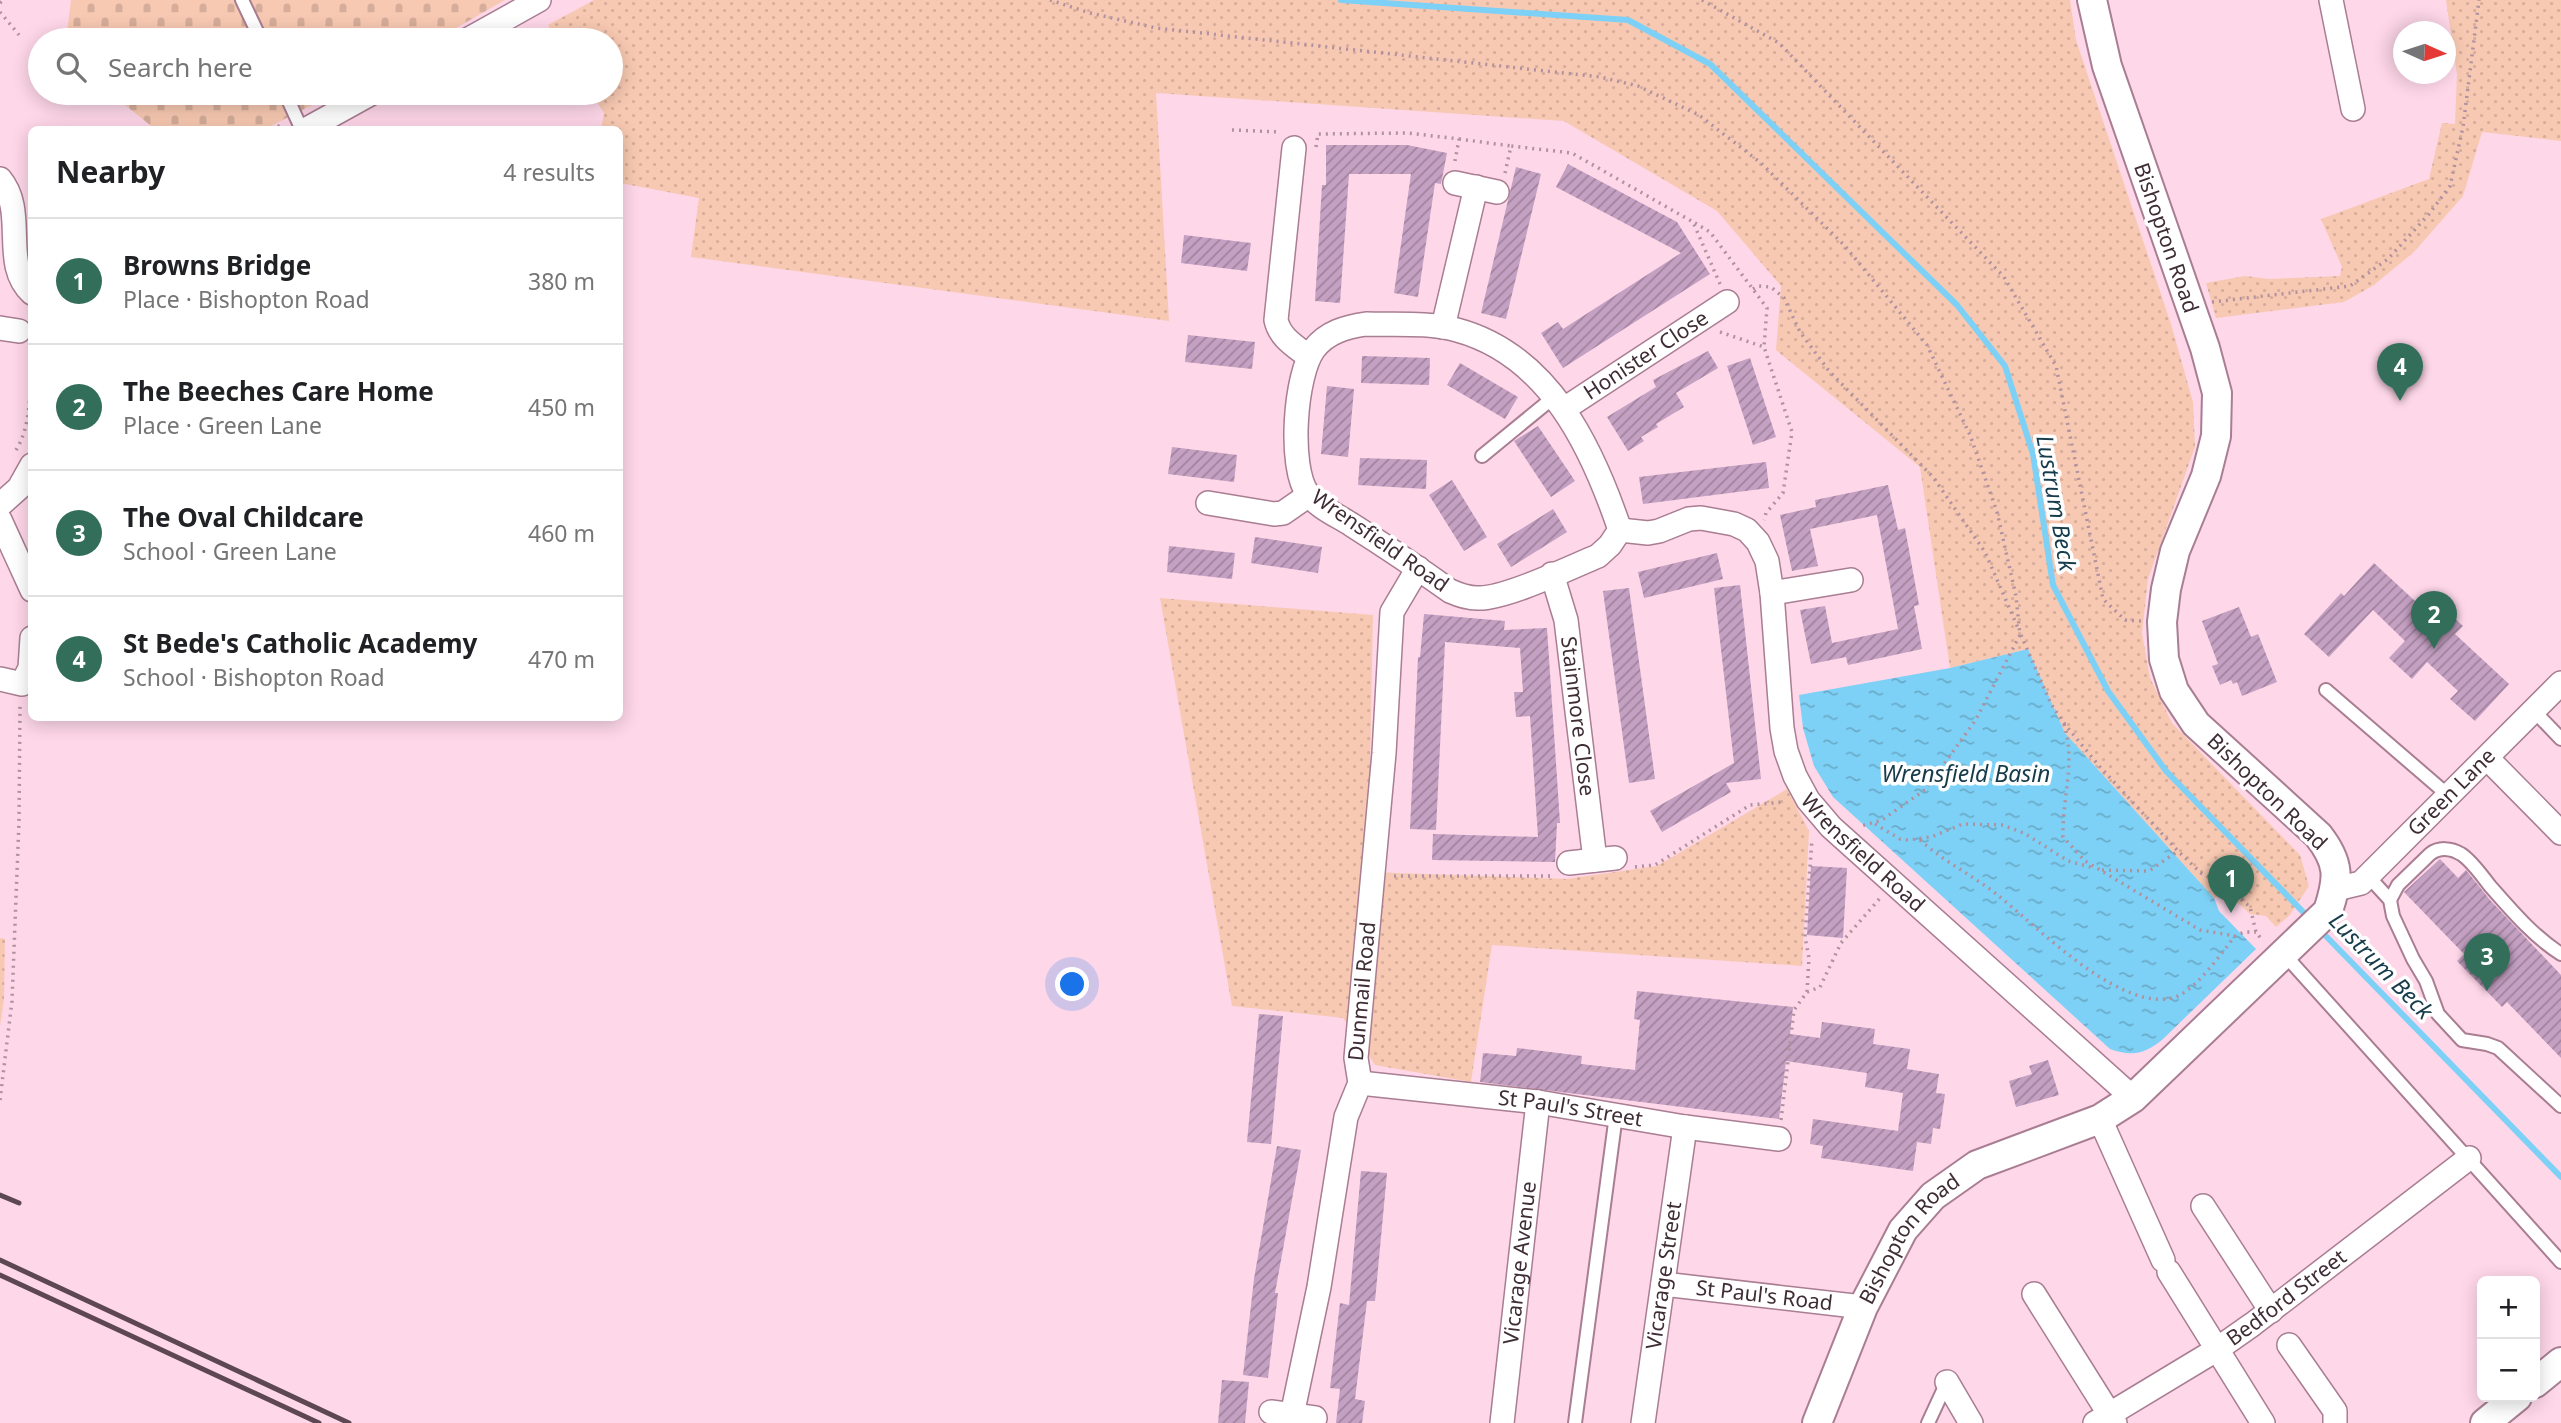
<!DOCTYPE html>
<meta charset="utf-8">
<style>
:root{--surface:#fff;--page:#f6f6f6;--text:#202124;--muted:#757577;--line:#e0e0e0;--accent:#326e59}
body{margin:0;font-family:"Noto Sans",sans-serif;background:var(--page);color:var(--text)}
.controls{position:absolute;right:21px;bottom:21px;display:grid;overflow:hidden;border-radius:10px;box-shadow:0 4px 18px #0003}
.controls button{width:63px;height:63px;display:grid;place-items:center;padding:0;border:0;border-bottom:2px solid var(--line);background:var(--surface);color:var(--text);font:35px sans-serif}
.compass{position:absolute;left:2393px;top:21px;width:63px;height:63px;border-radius:50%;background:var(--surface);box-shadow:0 4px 18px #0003;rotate:93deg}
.you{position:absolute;left:1073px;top:985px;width:24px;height:24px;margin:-18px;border:5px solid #fff;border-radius:50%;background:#1a73e8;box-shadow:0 0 0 10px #1a73e833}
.badge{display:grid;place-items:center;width:46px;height:46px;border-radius:50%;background:var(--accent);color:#fff;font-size:23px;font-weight:700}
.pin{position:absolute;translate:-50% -58px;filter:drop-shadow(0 2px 4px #0008)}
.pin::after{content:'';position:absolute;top:37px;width:24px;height:21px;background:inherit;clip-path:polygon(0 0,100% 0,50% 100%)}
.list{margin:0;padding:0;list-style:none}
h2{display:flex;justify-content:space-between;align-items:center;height:91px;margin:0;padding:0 28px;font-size:30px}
h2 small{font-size:23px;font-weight:400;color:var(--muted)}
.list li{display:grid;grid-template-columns:46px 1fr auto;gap:21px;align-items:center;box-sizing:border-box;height:126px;padding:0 28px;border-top:2px solid var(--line)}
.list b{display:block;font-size:26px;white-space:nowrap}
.list p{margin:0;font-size:23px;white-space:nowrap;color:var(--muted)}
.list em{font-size:23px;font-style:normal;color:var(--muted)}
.icon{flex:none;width:38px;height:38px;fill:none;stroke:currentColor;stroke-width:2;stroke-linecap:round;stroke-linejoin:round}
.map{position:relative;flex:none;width:2561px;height:1423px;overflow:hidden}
.search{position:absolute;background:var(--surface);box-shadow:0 4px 18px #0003;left:28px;top:28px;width:595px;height:77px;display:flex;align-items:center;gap:18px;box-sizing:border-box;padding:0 24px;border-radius:38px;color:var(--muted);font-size:26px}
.panel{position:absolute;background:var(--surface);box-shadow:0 4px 18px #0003;left:28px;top:126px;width:595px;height:595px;border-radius:10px}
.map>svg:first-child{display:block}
</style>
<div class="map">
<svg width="2561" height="1423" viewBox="0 0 2561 1423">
<defs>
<pattern id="green-dots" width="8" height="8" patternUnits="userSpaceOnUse" patternTransform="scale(1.75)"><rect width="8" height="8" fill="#f8c9b2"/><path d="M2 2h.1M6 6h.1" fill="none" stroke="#d6ad9a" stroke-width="1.8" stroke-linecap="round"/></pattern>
<pattern id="cemetery-stones" width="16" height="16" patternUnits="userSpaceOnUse" patternTransform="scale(1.75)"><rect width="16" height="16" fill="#f8c9b2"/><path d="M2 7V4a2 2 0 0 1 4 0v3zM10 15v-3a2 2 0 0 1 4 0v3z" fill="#d6ad9a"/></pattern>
<pattern id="water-ripples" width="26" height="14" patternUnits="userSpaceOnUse" patternTransform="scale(1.75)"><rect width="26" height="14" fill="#7ed1f6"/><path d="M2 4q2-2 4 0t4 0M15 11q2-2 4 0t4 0" fill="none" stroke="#69aac8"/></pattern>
<pattern id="building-hatch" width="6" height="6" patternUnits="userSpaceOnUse" patternTransform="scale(1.75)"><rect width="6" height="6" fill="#c4a0c2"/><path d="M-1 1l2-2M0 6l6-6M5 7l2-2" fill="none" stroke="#a1839e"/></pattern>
</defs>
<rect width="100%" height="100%" fill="#fed7e9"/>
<path fill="url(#green-dots)" d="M 594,0 L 2070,0 L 2076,40 L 2171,324 L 2193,402 L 2195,447 L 2148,579 L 2142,633 L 2150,678 L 2172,723 L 2300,855 L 2309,886 L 2289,916 L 2276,927 L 2266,916 L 2250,914 L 2228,894 L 2214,898 L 2065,733 L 2028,649 L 1950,668 L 1920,467 L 1776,350 L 1781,286 L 1717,211 L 1564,121 L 1156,93 L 1169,321 L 691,257 L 699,198 L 620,183 L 620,130 L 601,129 L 604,113 L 591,93 L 611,93 L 611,40 L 558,40 L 548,25 Z
M 2446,0 L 2561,0 L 2561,141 L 2482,132 L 2463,196 L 2414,252 L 2374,285 L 2344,302 L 2216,318 L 2206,283 L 2245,276 L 2269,279 L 2340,276 L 2342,267 L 2321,219 L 2429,179 L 2442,123 L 2455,124 L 2457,74 Z
M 1160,598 L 1373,615 L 1368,872 L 1566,879 L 1657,866 L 1787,789 L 1809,831 L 1802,966 L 1492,945 L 1471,1082 L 1375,1065 L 1343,1018 L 1232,1006 Z
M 0,938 L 5,939 L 4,999 L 0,1026 Z"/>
<path fill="url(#cemetery-stones)" d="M 71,0 L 505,0 L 435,40 L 66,40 Z
M 110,93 L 336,93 L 263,130 L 155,129 Z"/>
<path fill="url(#water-ripples)" d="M 2028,649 L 2065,733 L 2214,898 L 2219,911 L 2256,949 L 2163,1039 C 2145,1054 2133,1057 2110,1049 L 1833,797 L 1814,766 L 1803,728 L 1799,695 L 1950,668 Z"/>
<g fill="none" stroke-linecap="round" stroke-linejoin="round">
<path stroke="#7ed1f6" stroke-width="6" d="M 1341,0 L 1628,20 L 1710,64 L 1957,305 L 2005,366 L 2033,454 L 2053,585 L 2108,691 L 2166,771 L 2310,919
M 2320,930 L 2561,1177"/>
</g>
<path fill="url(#building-hatch)" d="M 1326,145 L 1407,145 L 1447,153 L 1441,184 L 1435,183 L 1418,297 L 1394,293 L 1411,174 L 1349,174 L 1340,303 L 1315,301 L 1322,185 L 1326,185 Z
M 1568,164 L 1677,222 L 1710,274 L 1563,368 L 1541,333 L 1558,322 L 1563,329 L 1681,253 L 1556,187 Z
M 1516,167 L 1541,174 L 1506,319 L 1481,313 Z
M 1184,235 L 1251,243 L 1247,271 L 1181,263 Z
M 1188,335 L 1255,342 L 1252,369 L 1185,362 Z
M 1708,351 L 1718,368 L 1676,393 L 1684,407 L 1656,424 L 1658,427 L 1641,437 L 1644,441 L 1628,451 L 1607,417 L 1656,387 L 1653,380 Z
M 1362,356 L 1430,358 L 1429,385 L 1361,383 Z
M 1750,358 L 1776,437 L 1753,445 L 1727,366 Z
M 1460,363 L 1518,397 L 1505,419 L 1447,385 Z
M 1327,386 L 1354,389 L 1348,457 L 1321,454 Z
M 1538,426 L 1575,481 L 1551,497 L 1514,441 Z
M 1172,447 L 1237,455 L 1234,482 L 1168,474 Z
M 1360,458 L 1427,460 L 1426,489 L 1358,485 Z
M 1766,462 L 1769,488 L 1643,504 L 1639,477 Z
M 1452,480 L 1487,537 L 1464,551 L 1429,495 Z
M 1888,485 L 1898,530 L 1905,528 L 1919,605 L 1914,606 L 1922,649 L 1848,665 L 1846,657 L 1811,664 L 1800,610 L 1825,606 L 1832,643 L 1898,629 L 1877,515 L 1810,529 L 1818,566 L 1792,571 L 1780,515 L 1816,507 L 1815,500 Z
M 1553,509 L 1567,532 L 1511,567 L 1497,544 Z
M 1255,537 L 1322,547 L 1318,573 L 1251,563 Z
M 1169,546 L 1235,553 L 1232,579 L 1167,572 Z
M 1717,553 L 1723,579 L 1644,598 L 1638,572 Z
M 2374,563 L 2428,613 L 2438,603 L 2463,626 L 2455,634 L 2509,684 L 2475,721 L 2450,699 L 2458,691 L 2427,662 L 2412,679 L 2389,658 L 2405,641 L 2373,610 L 2329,657 L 2304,634 L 2341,593 L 2344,596 Z
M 1740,585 L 1761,779 L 1726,783 L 1731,792 L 1662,832 L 1650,811 L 1734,763 L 1714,588 Z
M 1629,588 L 1655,779 L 1629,783 L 1603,591 Z
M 2239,607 L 2251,637 L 2258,634 L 2277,682 L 2242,696 L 2237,682 L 2233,684 L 2231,680 L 2220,685 L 2212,666 L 2218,664 L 2202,621 Z
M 1424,614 L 1505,621 L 1504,630 L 1547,628 L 1560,823 L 1557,823 L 1555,862 L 1432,860 L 1433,834 L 1538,837 L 1530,716 L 1516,717 L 1514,692 L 1523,692 L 1520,648 L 1445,642 L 1436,830 L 1410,829 L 1418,657 L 1420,657 Z
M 2440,859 L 2458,878 L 2466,870 L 2490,900 L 2561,975 L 2561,1058 L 2507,1002 L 2502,1007 L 2457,961 L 2464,954 L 2404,892 Z
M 1811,866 L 1847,868 L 1843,938 L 1807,935 Z
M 1637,991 L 1793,1007 L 1790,1034 L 1820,1038 L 1822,1022 L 1875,1029 L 1873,1044 L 1910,1049 L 1907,1069 L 1939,1074 L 1936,1093 L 1945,1094 L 1940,1129 L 1933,1128 L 1931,1144 L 1917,1142 L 1913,1171 L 1821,1158 L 1823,1146 L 1810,1144 L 1813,1119 L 1898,1131 L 1903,1093 L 1865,1087 L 1867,1073 L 1786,1061 L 1779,1119 L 1480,1082 L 1483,1053 L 1516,1056 L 1517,1048 L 1582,1056 L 1581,1064 L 1635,1070 L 1640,1020 L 1634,1019 Z
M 1259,1014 L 1283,1016 L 1271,1144 L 1247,1142 Z
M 2048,1060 L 2059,1095 L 2016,1107 L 2009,1081 L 2032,1074 L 2029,1066 Z
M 1277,1146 L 1301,1150 L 1275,1293 L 1278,1293 L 1268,1378 L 1243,1375 L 1254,1279 Z
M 1361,1171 L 1387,1173 L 1375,1301 L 1367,1301 L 1355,1399 L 1365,1401 L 1362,1423 L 1336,1423 L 1340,1389 L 1330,1388 L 1340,1303 L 1349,1305 Z
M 1222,1380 L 1249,1382 L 1245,1423 L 1218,1423 Z"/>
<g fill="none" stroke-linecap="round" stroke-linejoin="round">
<g stroke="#a97d92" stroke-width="16">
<path id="service" d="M 242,0 L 261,40
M 285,93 L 302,130
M 1482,456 L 1554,397
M 2326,690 L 2449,796
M 2534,711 L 2561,739
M 2368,876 L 2390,900 L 2393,916 L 2413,959 L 2426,981 L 2438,1014 L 2462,1040 L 2487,1044 L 2498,1048 L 2561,1106
M 2390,900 L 2398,885 L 2430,854 C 2439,847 2451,848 2461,854 C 2472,861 2482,876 2490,886 C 2512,911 2533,936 2561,954
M 2284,954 L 2561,1262
M 1575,1423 L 1616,1115
M 1928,1423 L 1947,1382"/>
</g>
<g stroke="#a97d92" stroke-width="26">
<g id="minor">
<path d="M 2331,0 L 2353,109"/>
<path d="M 467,40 L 539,0"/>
<path d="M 305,130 L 372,93"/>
<path d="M 1294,148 L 1276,320 C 1280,338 1295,346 1309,357"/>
<path d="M 0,179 C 28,212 0,264 32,293"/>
<path d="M 1455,183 L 1497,192"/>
<path d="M 1366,324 C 1396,325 1428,322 1457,330 C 1549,355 1592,447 1620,530 L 1610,545 L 1598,556 C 1571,567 1503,600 1477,598 C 1467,598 1459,595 1450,591 C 1418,568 1385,546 1352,525 C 1338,516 1318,507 1308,494 C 1288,468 1295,374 1314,349 C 1327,332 1346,327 1366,324 Z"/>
<path d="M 1443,327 L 1476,187"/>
<path d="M 0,328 L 19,331"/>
<path id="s1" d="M 1564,409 L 1727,302"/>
<path d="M 1208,503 L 1274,514 L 1283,513 L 1309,495"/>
<path d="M 0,505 L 19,488 L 32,465"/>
<path d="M 0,520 L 32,590"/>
<path id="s2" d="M 1620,530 L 1648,533 L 1659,531 L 1689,519 L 1701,518 L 1734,524 L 1747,530 L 1758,542 L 1767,561 L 1772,593 L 1782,728 L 1786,751 L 1795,776 L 1808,800 L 1831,827 L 2133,1098"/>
<path id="s3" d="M 1552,574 L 1566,620 L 1595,860"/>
<path d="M 1772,593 L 1851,580"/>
<path d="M 0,679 L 22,684 L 30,668 L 32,638"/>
<path d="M 2487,758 L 2561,833"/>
<path d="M 1569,863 L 1615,858"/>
<path id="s4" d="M 2336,889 L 2361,883 L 2561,683"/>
<path id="s5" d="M 1360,1083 L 1538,1102 L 1685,1127 L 1779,1139"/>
<path d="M 2100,1119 L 2163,1260"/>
<path d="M 2203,1206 L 2271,1311"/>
<path d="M 2169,1272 L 2263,1423"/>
<path id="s6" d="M 1663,1284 L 1863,1307"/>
<path d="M 2034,1294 L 2115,1423"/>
<path d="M 2289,1345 L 2335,1411 L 2335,1423"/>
<path d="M 1947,1382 L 1971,1423"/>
<path d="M 1271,1412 L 1315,1418"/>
<path id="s7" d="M 1292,1415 L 1319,1287 L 1346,1117 L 1360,1083 L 1356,1058 L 1384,753 L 1392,612 L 1418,568"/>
<path id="s8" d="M 1502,1423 L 1538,1102"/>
<path id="s9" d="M 1643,1423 L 1685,1127"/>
<path id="s10" d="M 2095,1423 L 2216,1350 L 2253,1324 L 2469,1158"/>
</g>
</g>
<g stroke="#a97d92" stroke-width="32">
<g id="tertiary">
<path d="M 2535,1383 L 2561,1362"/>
<path id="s11" d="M 1817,1423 L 1863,1307 L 1903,1230 L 1933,1196 L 1977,1165 L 2100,1119 L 2133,1098 L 2328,911 C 2339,878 2340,863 2318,835 L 2196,724 L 2174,691 L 2164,659 L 2162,622 L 2166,589 L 2175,551 L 2206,476 L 2216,436 L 2217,393 L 2205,348 L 2107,66 L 2092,0"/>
<path d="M 2485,1423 L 2517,1397"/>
</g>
</g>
<path stroke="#af919f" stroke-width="3.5" stroke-dasharray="2 5" stroke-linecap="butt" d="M 1050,0 L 1090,13 L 1156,28 L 1600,77 L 1638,86 L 1699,115 L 1761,163 L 1844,245 L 1927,345 L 1970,435 L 1997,512 L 2016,596 L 2020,635 L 1975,721 L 1926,789 L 1882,820 L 1861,826
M 1702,0 L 1779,43 L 2004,277 L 2056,366 L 2103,599 L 2125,620 L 2141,621
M 0,3 L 3,0
M 0,12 L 19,35
M 432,40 L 448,31
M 272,130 L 284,123
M 1232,130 L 1281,132
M 1459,139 L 1511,146
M 1316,147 L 1318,134 L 1408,133 L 1459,139 L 1455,161
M 1505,173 L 1511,146 L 1572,153 L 1693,222 L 1720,284
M 1695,223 L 1710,232 L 1767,308 L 1764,347
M 1753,289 L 1758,286 L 1771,287 L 1784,298 L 1800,332 L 1829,371 L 1933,477 L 1985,552 L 2018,628
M 2212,302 L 2350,286 L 2388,259 L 2429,214 L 2450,186 L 2463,127 L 2479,0
M 1720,332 L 1764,347 L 1792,432 L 1783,493 L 1766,513 L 1764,520
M 16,450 C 33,423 29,384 32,353
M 2021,635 L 2051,704 L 2063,722 L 2100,767 L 2178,851 L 2201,873 L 2225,885 L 2250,907 L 2256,932 L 2262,940
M 2064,724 C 2076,762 2062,798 2063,837 L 2085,861 L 2200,930 L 2235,936 L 2245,932 L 2256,932
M 1875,824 L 1900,839 L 1908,840 L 1931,837 L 1963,824 L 2002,825 L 2024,833 L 2068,861 L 2094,868
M 1920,840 C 1943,861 1970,874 1995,893 C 2034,923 2127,1021 2180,995 C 2199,985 2221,954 2235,936
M 1635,867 L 1655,865 L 1750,805 L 1784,802
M 2102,870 L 2149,871 L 2178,851
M 1394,876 L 1554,876
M 1807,992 L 1820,987 L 1841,943 L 1881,897
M 0,1100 L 12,1001 L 19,821 L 20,704
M 1781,1120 L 1794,1010 L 1807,992 L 1809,958 L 1805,937 L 1812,839"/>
<use href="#service" stroke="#fff" stroke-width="12"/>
<use href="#minor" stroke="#fff" stroke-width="23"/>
<use href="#tertiary" stroke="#fff" stroke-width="28"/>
<path stroke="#5d4752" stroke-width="5" d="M 0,1195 L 19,1203
M 0,1260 L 349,1423
M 0,1275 L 319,1423"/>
</g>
<g text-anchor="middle" stroke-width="7" stroke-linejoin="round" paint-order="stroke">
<g font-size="21" fill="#3f2d36" stroke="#fff">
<text transform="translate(2166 238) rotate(71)" y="7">Bishopton Road</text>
<text dy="7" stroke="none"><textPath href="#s1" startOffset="98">Honister Close</textPath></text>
<text transform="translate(1380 541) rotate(35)" y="7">Wrensfield Road</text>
<text dy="7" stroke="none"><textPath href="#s3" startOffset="145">Stainmore Close</textPath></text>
<text transform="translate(2267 792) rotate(44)" y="7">Bishopton Road</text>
<text dy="7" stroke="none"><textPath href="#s4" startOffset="154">Green Lane</textPath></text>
<text dy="7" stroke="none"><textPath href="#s2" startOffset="490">Wrensfield Road</textPath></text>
<text dy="7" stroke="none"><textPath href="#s7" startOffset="432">Dunmail Road</textPath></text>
<text dy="7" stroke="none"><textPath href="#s5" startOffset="212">St Paul's Street</textPath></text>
<text dy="7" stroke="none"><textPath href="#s11" startOffset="208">Bishopton Road</textPath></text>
<text dy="7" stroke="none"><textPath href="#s8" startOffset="161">Vicarage Avenue</textPath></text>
<text dy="7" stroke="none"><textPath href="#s9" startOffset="149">Vicarage Street</textPath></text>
<text dy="7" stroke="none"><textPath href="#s6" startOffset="102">St Paul's Road</textPath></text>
<text dy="7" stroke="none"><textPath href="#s10" startOffset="229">Bedford Street</textPath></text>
</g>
<g font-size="23" font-style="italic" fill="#163b4b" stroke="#fff">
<text transform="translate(2056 503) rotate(80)" y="8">Lustrum Beck</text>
<text x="1966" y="782">Wrensfield Basin</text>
<text transform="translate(2381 966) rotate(46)" y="8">Lustrum Beck</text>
</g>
</g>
</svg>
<div class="controls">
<button>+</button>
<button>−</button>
</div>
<svg class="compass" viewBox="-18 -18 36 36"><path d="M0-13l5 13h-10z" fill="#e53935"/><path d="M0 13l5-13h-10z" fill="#757577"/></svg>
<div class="you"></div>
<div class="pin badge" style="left:2231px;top:913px">1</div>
<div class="pin badge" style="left:2434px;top:649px">2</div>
<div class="pin badge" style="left:2487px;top:991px">3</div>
<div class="pin badge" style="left:2400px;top:401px">4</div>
<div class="search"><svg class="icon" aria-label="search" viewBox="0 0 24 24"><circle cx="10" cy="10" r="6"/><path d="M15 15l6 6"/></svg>Search here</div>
<section class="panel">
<h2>Nearby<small>4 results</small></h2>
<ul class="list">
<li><span class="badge">1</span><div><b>Browns Bridge</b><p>Place · Bishopton Road</p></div><em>380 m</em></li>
<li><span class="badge">2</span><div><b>The Beeches Care Home</b><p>Place · Green Lane</p></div><em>450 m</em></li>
<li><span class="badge">3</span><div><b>The Oval Childcare</b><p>School · Green Lane</p></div><em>460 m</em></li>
<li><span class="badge">4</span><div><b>St Bede's Catholic Academy</b><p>School · Bishopton Road</p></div><em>470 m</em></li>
</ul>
</section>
</div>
